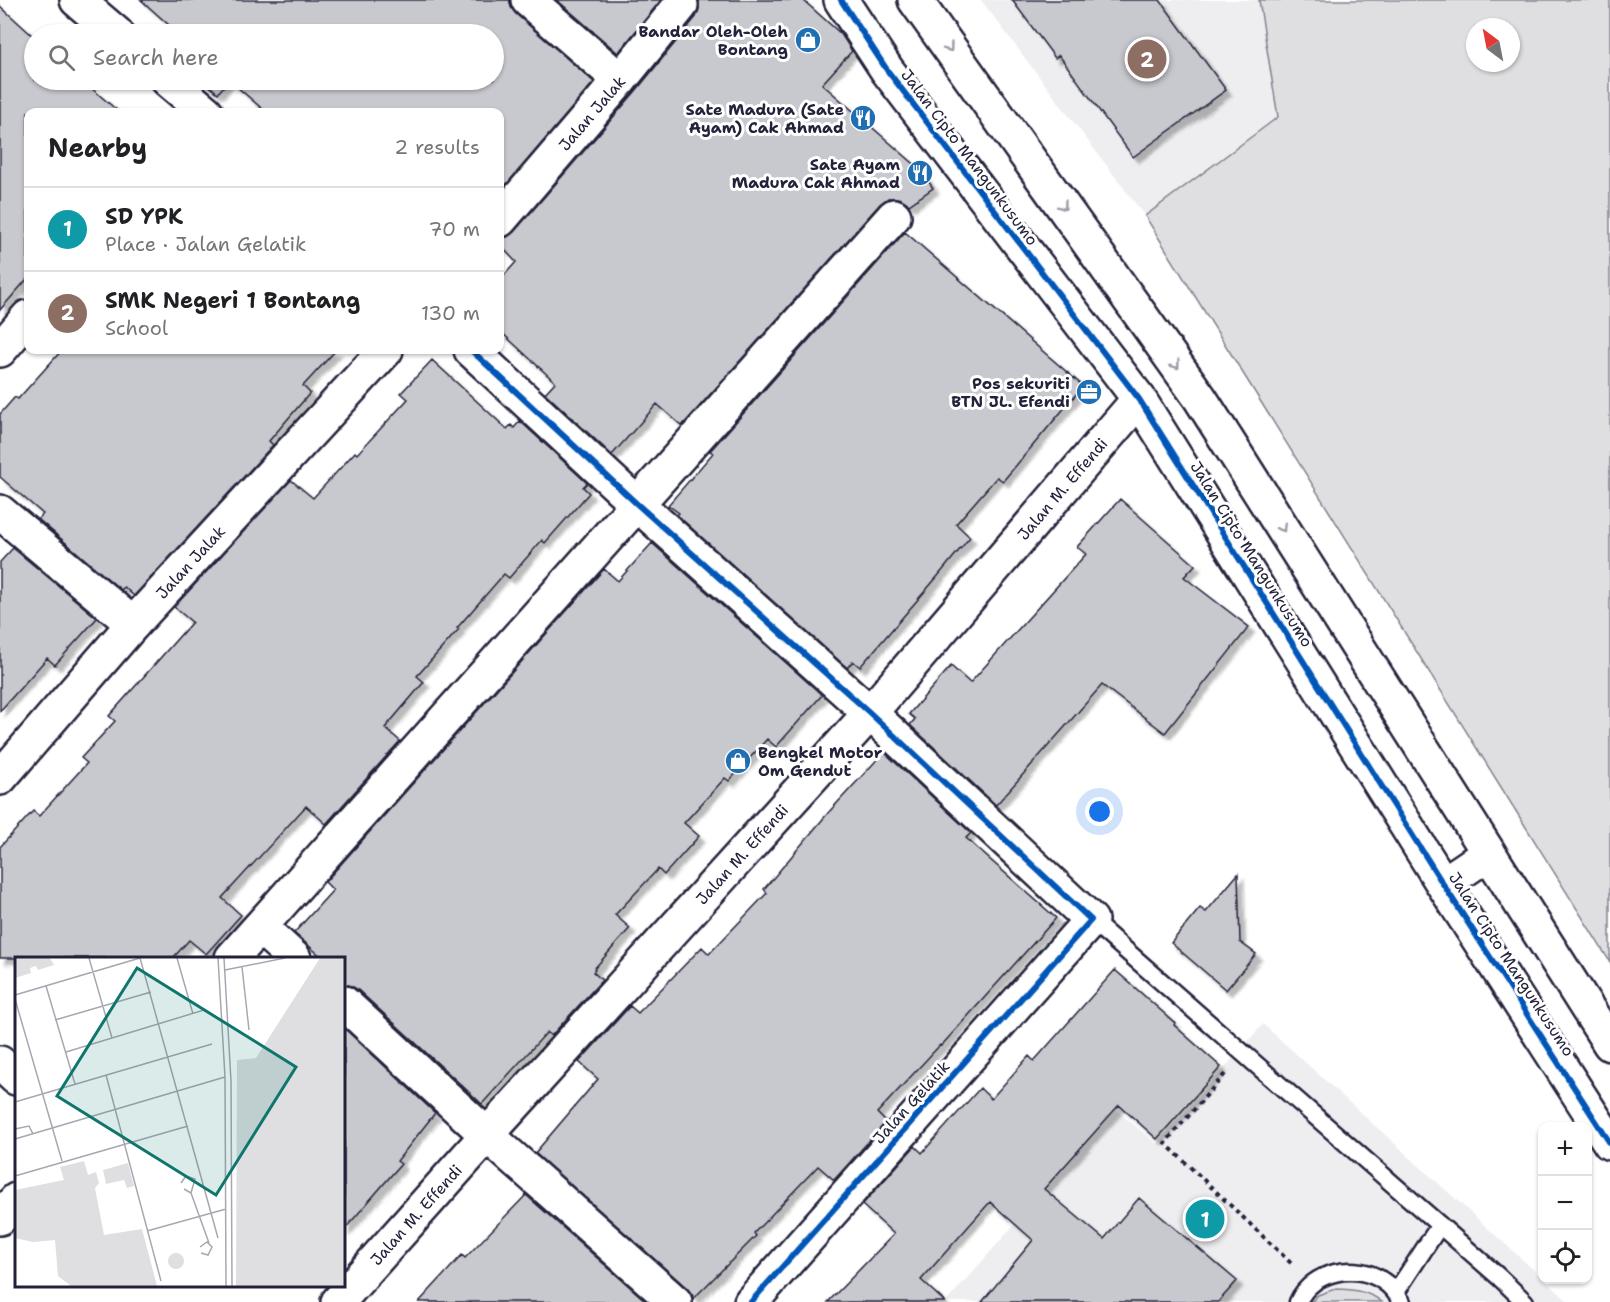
<!DOCTYPE html>
<meta charset="utf-8">
<style>
:root{--surface:#fff;--page:#f2f2f2;--text:#202124;--muted:#757577;--line:#e0e0e0;--accent:#1f6fb2}
body{margin:0;font-family:"Shantell Sans",sans-serif;background:var(--page);color:var(--text)}
.controls{position:absolute;right:18px;bottom:18px;display:grid;overflow:hidden;border-radius:12px;box-shadow:0 2px 4px #0004}
.controls button{width:54px;height:54px;display:grid;place-items:center;padding:0;border:0;border-bottom:2px solid var(--line);background:var(--surface);color:var(--text);font:30px sans-serif}
.compass{position:absolute;left:1466px;top:18px;width:54px;height:54px;border-radius:50%;background:var(--surface);box-shadow:0 2px 4px #0004;rotate:328deg}
.you{position:absolute;left:1100px;top:812px;width:21px;height:21px;margin:-15px;border:4px solid #fff;border-radius:50%;background:#1a73e8;box-shadow:0 0 0 9px #1a73e833}
.badge{display:grid;place-items:center;width:39px;height:39px;border-radius:50%;background:var(--accent);color:#fff;font-size:20px;font-weight:700}
.pin{position:absolute;translate:-50% -50%;border:3px solid #fff;box-shadow:0 2px 6px #0006}
.list{margin:0;padding:0;list-style:none}
h2{display:flex;justify-content:space-between;align-items:center;height:78px;margin:0;padding:0 24px;font-size:26px}
h2 small{font-size:20px;font-weight:400;color:var(--muted)}
.list li{display:grid;grid-template-columns:39px 1fr auto;gap:18px;align-items:center;box-sizing:border-box;height:84px;padding:0 24px;border-top:2px solid var(--line)}
.list b{display:block;font-size:22px;white-space:nowrap}
.list p{margin:0;font-size:20px;white-space:nowrap;color:var(--muted)}
.list em{font-size:20px;font-style:normal;color:var(--muted)}
.icon{flex:none;width:33px;height:33px;fill:none;stroke:currentColor;stroke-width:2;stroke-linecap:round;stroke-linejoin:round}
.map{position:relative;flex:none;width:1610px;height:1302px;overflow:hidden}
.search{position:absolute;background:var(--surface);box-shadow:0 2px 4px #0004;left:24px;top:24px;width:480px;height:66px;display:flex;align-items:center;gap:15px;box-sizing:border-box;padding:0 21px;border-radius:33px;color:var(--muted);font-size:22px}
.panel{position:absolute;background:var(--surface);box-shadow:0 2px 4px #0004;left:24px;top:108px;width:480px;height:246px;border-radius:12px}
.map>svg:first-child{display:block}
</style>
<div class="map">
<svg width="1610" height="1302" viewBox="0 0 1610 1302">
<defs>
<filter id="shadow"><feDropShadow dx="5.5" dy="5.5" stdDeviation="1.5" flood-color="#0004"/></filter>
</defs>
<rect width="100%" height="100%" fill="#fff"/>
<filter id="ink" filterUnits="userSpaceOnUse"><feTurbulence type="fractalNoise" baseFrequency=".0167" numOctaves="2"/><feDisplacementMap in="SourceGraphic" scale="12" xChannelSelector="R" yChannelSelector="G"/><feConvolveMatrix kernelMatrix="1 2 1 2 8 2 1 2 1" color-interpolation-filters="sRGB"/></filter>
<g filter="url(#ink)">
<path fill="#eeeef1" d="M 981,0 L 1259,0 L 1278,117 L 1145,216 Z
M 1263,1024 L 1569,1302 L 946,1302 L 1116,1110 L 1157,1144 Z"/>
<path fill="#dfdfe2" stroke="#80808e" stroke-width="1.5" fill-rule="evenodd" d="M 1259,0 L 1610,0 L 1610,962 L 1145,216 L 1278,117 ZM 1475,27 L 1511,27 L 1511,63 L 1475,63 Z
M 1335,1289 C 1351,1289 1369,1291 1382,1302 L 1311,1302 L 1318,1295 Z"/>
<path fill="#c8c8cf" stroke="#22223b" stroke-width="1.5" filter="url(#shadow)" d="M 141,0 L 510,0 L 511,7 L 516,14 L 594,82 L 500,192 L 500,112 L 266,112 L 229,80 L 218,93 L 202,80 L 494,80 L 494,34 L 179,34 Z
M 557,0 L 661,0 L 618,53 Z
M 699,0 L 803,0 L 841,34 L 852,51 L 822,84 L 920,169 L 933,188 L 909,205 L 906,202 L 897,198 L 888,198 L 880,204 L 682,426 L 657,404 L 612,455 L 545,393 L 555,382 L 500,331 L 500,280 L 516,262 L 500,245 L 500,238 L 507,237 L 514,232 L 635,92 L 696,17 L 699,9 Z
M 1012,0 L 1160,0 L 1226,90 L 1133,157 L 1059,55 L 1055,58 Z
M 0,6 L 34,37 L 34,80 L 82,80 L 119,112 L 28,112 L 28,278 L 0,310 Z
M 905,232 L 1083,386 L 1003,481 L 997,477 L 956,524 L 970,537 L 938,576 L 860,667 L 853,661 L 847,668 L 677,515 L 679,513 L 668,505 L 713,453 L 710,451 Z
M 62,350 L 336,350 L 303,386 L 310,393 L 269,441 L 273,445 L 134,596 L 124,587 L 121,590 L 38,519 L 43,514 L 0,477 L 0,414 L 15,397 L 18,399 Z
M 432,360 L 507,429 L 511,425 L 514,428 L 520,421 L 587,483 L 583,487 L 589,493 L 545,543 L 542,540 L 509,578 L 504,574 L 457,628 L 459,629 L 417,676 L 424,682 L 385,728 L 400,741 L 326,824 L 306,806 L 222,898 L 241,915 L 206,954 L 189,940 L 173,958 L 0,958 L 0,847 L 33,811 L 39,816 L 87,763 L 81,758 L 115,721 L 109,716 L 192,622 L 174,607 L 291,480 L 313,498 L 355,452 L 357,454 L 408,399 L 401,393 Z
M 1120,499 L 1195,565 L 1184,577 L 1249,627 L 1165,733 L 1102,685 L 996,805 L 910,725 L 915,719 L 909,714 L 951,666 L 970,683 L 1086,554 L 1077,547 Z
M 652,543 L 822,695 L 776,747 L 767,739 L 729,781 L 725,778 L 684,823 L 699,836 L 664,875 L 658,869 L 615,915 L 630,928 L 594,969 L 595,970 L 593,972 L 602,980 L 551,1036 L 547,1032 L 482,1104 L 357,989 L 349,985 L 344,985 L 344,958 L 323,958 L 294,933 L 333,890 L 325,882 L 604,569 L 618,581 Z
M 13,548 L 97,618 L 55,665 L 47,658 L 0,711 L 0,562 Z
M 884,752 L 971,833 L 966,838 L 979,850 L 1056,918 L 941,1046 L 940,1045 L 877,1113 L 886,1122 L 834,1180 L 818,1166 L 754,1233 L 756,1236 L 693,1299 L 693,1296 L 687,1288 L 535,1153 L 598,1079 L 579,1062 L 630,1006 L 638,1013 L 702,947 L 709,954 L 767,893 L 764,889 L 828,813 Z
M 1238,874 L 1240,942 L 1256,954 L 1226,990 L 1171,943 L 1200,908 L 1206,912 Z
M 1115,970 L 1175,1023 L 1174,1025 L 1221,1067 L 1157,1139 L 1119,1105 L 1044,1189 L 1104,1239 L 1139,1198 L 1237,1281 L 1218,1302 L 982,1302 L 1033,1240 L 990,1202 L 921,1280 L 945,1302 L 828,1302 L 894,1234 L 862,1205 L 915,1146 L 922,1153 L 980,1088 L 991,1099 L 1029,1056 L 1034,1061 Z
M 344,1028 L 435,1113 L 397,1161 L 401,1164 L 344,1230 Z
M 526,1195 L 647,1302 L 419,1302 L 462,1255 L 465,1258 Z"/>
<g fill="none" stroke-linecap="round" stroke-linejoin="round">
<g stroke="#22223b" stroke-width="21">
<path id="service" d="M 1091,920 L 1499,1277 L 1525,1302
M 1396,1292 L 1440,1225
M 1298,1302 C 1312,1271 1356,1262 1383,1281 C 1391,1286 1397,1294 1402,1302"/>
</g>
<g stroke="#22223b" stroke-width="38">
<g id="minor">
<path d="M 77,0 L 117,34"/>
<path d="M 528,0 L 620,80"/>
<path d="M 168,80 L 206,112"/>
<path id="s1" d="M 500,220 L 620,80 L 681,5"/>
<path d="M 0,350 L 28,317"/>
<path d="M 471,350 L 637,504 L 870,713 L 1091,920 L 751,1302"/>
<path d="M 0,512 L 133,624"/>
<path id="s2" d="M 0,778 L 133,624 L 386,350"/>
<path d="M 260,927 L 294,958"/>
<path d="M 232,958 L 894,216"/>
<path d="M 344,1003 L 487,1135 L 675,1302"/>
<path d="M 0,1063 L 16,1078"/>
<path d="M 0,1218 L 16,1200"/>
<path id="s3" d="M 338,1302 L 487,1135 L 870,713 L 1139,399"/>
</g>
</g>
<g stroke="#22223b" stroke-width="38">
<path id="tertiary" d="M 841,0 L 887,70 L 1139,399 L 1443,884 L 1610,1143
M 915,0 L 1200,398 L 1610,1044
M 1443,884 L 1489,853"/>
</g>
<path stroke="#22223b" stroke-width="4" stroke-dasharray="4.5 4.5" stroke-linecap="butt" d="M 1225,1074 L 1165,1143 L 1293,1265"/>
<use href="#service" stroke="#fff" stroke-width="16"/>
<use href="#minor" stroke="#fff" stroke-width="33"/>
<use href="#tertiary" stroke="#fff" stroke-width="33"/>
<g stroke="#fff" stroke-width="10">
<path id="cycleway" d="M 841,0 L 887,70 L 1139,399 L 1443,884 L 1610,1143
M 471,350 L 637,504 L 870,713 L 1091,920 L 751,1302"/>
</g>
<use href="#cycleway" stroke="#0057b8" stroke-width="6"/>
</g>
<defs><path id="oneway-chevron" d="M-2-3.5L2.5 0L-2 3.5" fill="none" stroke-width="1.6" stroke-linecap="round" stroke-linejoin="round" transform="scale(1.5)"/></defs>
<g stroke="#9c9ca7">
<use href="#oneway-chevron" transform="translate(949 48) rotate(54)"/>
<use href="#oneway-chevron" transform="translate(1063 206) rotate(54)"/>
<use href="#oneway-chevron" transform="translate(1176 365) rotate(54)"/>
<use href="#oneway-chevron" transform="translate(1282 528) rotate(58)"/>
</g>
</g>
<defs>
<g id="shop-disc" transform="scale(1.35)"><circle r="9.5" fill="#1f6fb2" stroke="#fff"/><path d="M-5-2.5h2.3a2.7 3.5 0 0 1 5.4 0H5L5.5 6h-11ZM-1.5-2.5h3a1.5 2.3 0 0 0-3 0Z" fill="#fff"/></g>
<g id="restaurant-disc" transform="scale(1.35)"><circle r="9.5" fill="#1f6fb2" stroke="#fff"/><path d="M-5-6h1v4h1v-4h1v4h1v-4h1v5L-1.5 .5V6h-2V.5L-5-1ZM5-6V6H3V1.5H1.5Q1.5-4 5-6Z" fill="#fff"/></g>
<g id="office-disc" transform="scale(1.35)"><circle r="9.5" fill="#1f6fb2" stroke="#fff"/><path d="M-6-3h4V-5.5h4V-3h4V5H-6ZM-1-4.5V-3h2v-1.5ZM-6 0V1H6V0Z" fill="#fff"/></g>
</defs>
<g fill-rule="evenodd">
<use href="#shop-disc" x="808" y="40"/>
<use href="#restaurant-disc" x="863" y="118"/>
<use href="#restaurant-disc" x="920" y="173"/>
<use href="#office-disc" x="1089" y="392"/>
<use href="#shop-disc" x="738" y="761"/>
</g>
<g text-anchor="middle" stroke-width="6" stroke-linejoin="round" paint-order="stroke">
<g font-size="16" font-weight="bold" fill="#22223b" stroke="#fff" text-anchor="end">
<text x="788" y="37">Bandar Oleh-Oleh<tspan x="788" dy="18">Bontang</tspan></text>
<text x="844" y="115">Sate Madura (Sate<tspan x="844" dy="18">Ayam) Cak Ahmad</tspan></text>
<text x="900" y="170">Sate Ayam<tspan x="900" dy="18">Madura Cak Ahmad</tspan></text>
<text x="1070" y="389">Pos sekuriti<tspan x="1070" dy="18">BTN JL. Efendi</tspan></text>
<text x="758" y="758" text-anchor="start">Bengkel Motor<tspan x="758" dy="18">Om Gendut</tspan></text>
</g>
<g font-size="16" fill="#22223b" stroke="#fff">
<text dy="6" stroke="none"><textPath href="#s1" startOffset="141">Jalan Jalak</textPath></text>
<text transform="translate(970 157) rotate(53)" y="6">Jalan Cipto Mangunkusumo</text>
<text dy="6" stroke="none"><textPath href="#s3" startOffset="1089">Jalan M. Effendi</textPath></text>
<text transform="translate(1252 554) rotate(58)" y="6">Jalan Cipto Mangunkusumo</text>
<text dy="6" stroke="none"><textPath href="#s2" startOffset="288">Jalan Jalak</textPath></text>
<text dy="6" stroke="none"><textPath href="#s3" startOffset="603">Jalan M. Effendi</textPath></text>
<text transform="translate(1512 964) rotate(57)" y="6">Jalan Cipto Mangunkusumo</text>
<text transform="translate(911 1102) rotate(-48)" y="6">Jalan Gelatik</text>
<text dy="6" stroke="none"><textPath href="#s3" startOffset="117">Jalan M. Effendi</textPath></text>
</g>
</g>
<g transform="translate(15 957)">
<rect width="330" height="330" fill="#fff"/>
<path d="M 0,1 L 35,1 L 39,8 L 23,13 L 21,9 L 15,11 L 16,16 L 0,21 ZM 305,1 L 330,1 L 330,329 L 221,329 L 222,103 L 241,101 ZM 69,204 L 73,218 L 81,215 L 84,226 L 80,231 L 89,278 L 127,272 L 142,329 L 56,329 L 43,319 L 40,283 L 18,285 L 0,281 L 0,233 L 49,223 L 45,210 ZM 113,206 L 119,229 L 112,231 L 109,223 L 91,227 L 88,213 ZM153 304a8 8 0 1 1 16 0a8 8 0 1 1-16 0Z" fill="#dfdfe2"/>
<path fill="none" stroke="#a7a7b1" stroke-width="1.5" d="M 74,1 L 97,81M 162,1 L 178,57M 203,1 L 210,120 L 211,329M 209,1 L 216,124 L 217,329M 227,10 L 234,73M 210,13 L 270,1M 31,29 L 60,127M 0,38 L 125,1 L 203,281M 0,42 L 47,204M 40,63 L 136,35M 51,95 L 189,53M 91,118 L 146,324M 0,145 L 197,87M 0,172 L 14,169 L 18,177M 0,182 L 210,120M 0,219 L 173,169M 166,226 L 171,219 L 180,222 L 176,236 L 169,232M 176,236 L 194,286M 132,274 L 211,252M 185,290 L 192,285 L 197,290 L 193,298 L 186,296"/>
<path fill="#0f766e" fill-opacity="0.15" stroke="#0f766e" stroke-width="3" d="M 122,11 L 281,110 L 201,238 L 42,139 Z"/>
<rect width="330" height="330" fill="none" stroke="#22223b" stroke-width="3"/>
</g>
</svg>
<div class="controls">
<button>+</button>
<button>−</button>
<button><svg class="icon" aria-label="locate" viewBox="0 0 24 24"><circle cx="12" cy="12" r="6"/><path d="M12 2v4M12 18v4M2 12h4M18 12h4"/></svg></button>
</div>
<svg class="compass" viewBox="-18 -18 36 36"><path d="M0-13l5 13h-10z" fill="#e53935"/><path d="M0 13l5-13h-10z" fill="#757577"/></svg>
<div class="you"></div>
<div class="pin badge" style="left:1205px;top:1219px;background:#0f9aa8">1</div>
<div class="pin badge" style="left:1147px;top:59px;background:#8d6e63">2</div>
<div class="search"><svg class="icon" aria-label="search" viewBox="0 0 24 24"><circle cx="10" cy="10" r="6"/><path d="M15 15l6 6"/></svg>Search here</div>
<section class="panel">
<h2>Nearby<small>2 results</small></h2>
<ul class="list">
<li><span class="badge" style="background:#0f9aa8">1</span><div><b>SD YPK</b><p>Place · Jalan Gelatik</p></div><em>70 m</em></li>
<li><span class="badge" style="background:#8d6e63">2</span><div><b>SMK Negeri 1 Bontang</b><p>School</p></div><em>130 m</em></li>
</ul>
</section>
</div>
